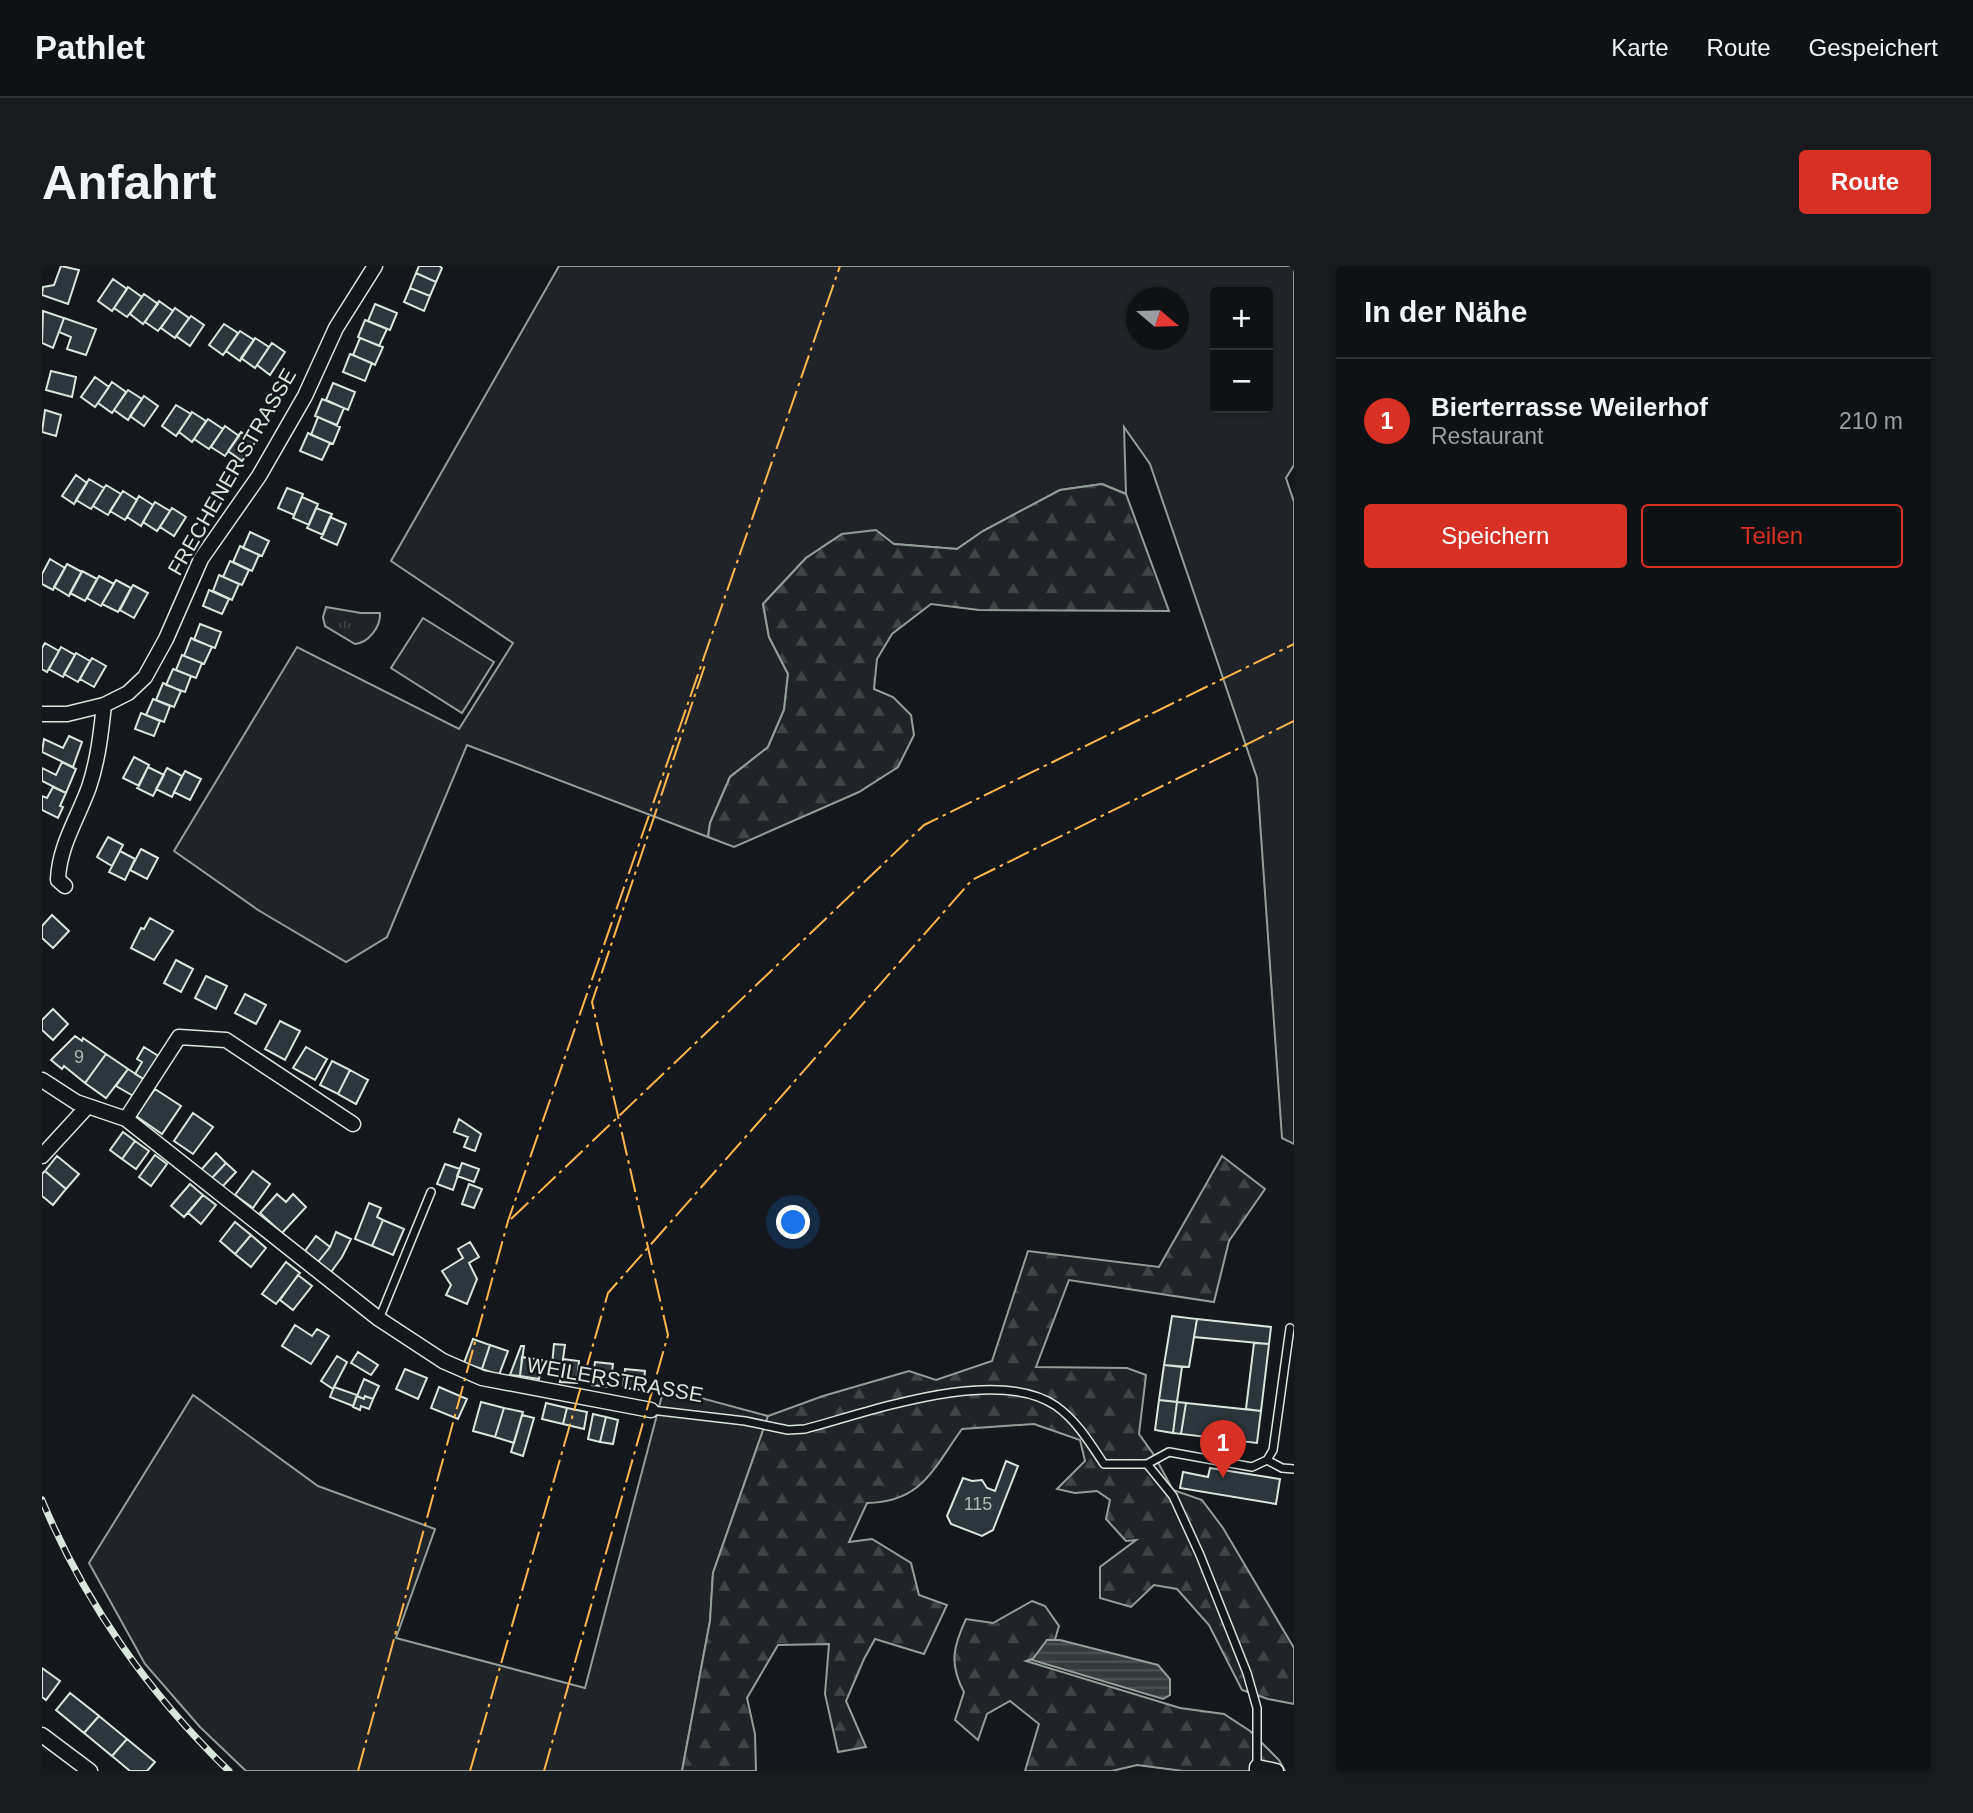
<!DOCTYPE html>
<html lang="de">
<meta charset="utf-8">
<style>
:root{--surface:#0f1215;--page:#181b1e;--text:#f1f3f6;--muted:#9b9ea0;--line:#2f3234;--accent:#d93025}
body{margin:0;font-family:Arial,sans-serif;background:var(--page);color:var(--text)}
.controls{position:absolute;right:21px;top:21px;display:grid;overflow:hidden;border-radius:7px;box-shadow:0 2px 5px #0004}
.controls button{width:63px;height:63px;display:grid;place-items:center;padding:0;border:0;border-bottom:2px solid var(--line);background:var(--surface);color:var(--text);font:35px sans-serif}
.compass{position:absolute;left:1084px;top:21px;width:63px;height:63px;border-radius:50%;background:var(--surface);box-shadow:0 2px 5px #0004;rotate:109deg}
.you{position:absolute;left:752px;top:957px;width:24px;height:24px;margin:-18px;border:5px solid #fff;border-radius:50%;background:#1a73e8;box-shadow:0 0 0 10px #1a73e833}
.badge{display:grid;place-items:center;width:46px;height:46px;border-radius:50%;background:var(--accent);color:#fff;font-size:23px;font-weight:700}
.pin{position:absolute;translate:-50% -58px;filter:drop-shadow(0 2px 4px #0008)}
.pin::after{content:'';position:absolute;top:37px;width:24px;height:21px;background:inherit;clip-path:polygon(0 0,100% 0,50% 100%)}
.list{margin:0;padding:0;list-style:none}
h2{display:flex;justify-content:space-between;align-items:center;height:91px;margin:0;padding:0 28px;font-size:30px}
h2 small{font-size:23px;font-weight:400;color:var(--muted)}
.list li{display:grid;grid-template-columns:46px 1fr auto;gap:21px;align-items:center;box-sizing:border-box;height:126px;padding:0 28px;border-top:2px solid var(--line)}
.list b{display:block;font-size:26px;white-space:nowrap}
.list p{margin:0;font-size:23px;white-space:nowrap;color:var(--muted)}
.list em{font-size:23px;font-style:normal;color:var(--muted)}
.actions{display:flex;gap:14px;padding:21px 28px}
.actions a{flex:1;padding:16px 0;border:2px solid var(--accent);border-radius:7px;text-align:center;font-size:24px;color:var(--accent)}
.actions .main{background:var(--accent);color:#fff}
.map{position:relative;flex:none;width:1252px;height:1505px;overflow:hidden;border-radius:7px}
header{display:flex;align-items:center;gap:42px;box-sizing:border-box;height:98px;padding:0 35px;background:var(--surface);border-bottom:2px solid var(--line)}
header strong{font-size:33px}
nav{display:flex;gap:38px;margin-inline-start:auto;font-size:24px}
.intro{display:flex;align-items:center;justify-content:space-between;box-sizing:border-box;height:168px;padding:0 42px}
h1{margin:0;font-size:49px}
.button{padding:18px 32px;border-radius:7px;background:var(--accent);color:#fff;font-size:24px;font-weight:700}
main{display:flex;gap:42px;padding:0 42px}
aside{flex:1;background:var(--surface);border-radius:7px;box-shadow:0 2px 5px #0004}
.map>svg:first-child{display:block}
</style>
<header>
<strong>Pathlet</strong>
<nav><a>Karte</a><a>Route</a><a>Gespeichert</a></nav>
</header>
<div class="intro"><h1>Anfahrt</h1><a class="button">Route</a></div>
<main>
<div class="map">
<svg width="1252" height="1505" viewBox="0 0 1252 1505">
<defs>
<pattern id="forest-firs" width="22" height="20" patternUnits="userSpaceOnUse" patternTransform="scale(1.75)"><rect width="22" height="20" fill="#202428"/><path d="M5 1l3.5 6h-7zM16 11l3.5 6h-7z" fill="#404447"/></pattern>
<pattern id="park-tufts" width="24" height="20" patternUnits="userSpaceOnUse" patternTransform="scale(1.75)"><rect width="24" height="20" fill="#202428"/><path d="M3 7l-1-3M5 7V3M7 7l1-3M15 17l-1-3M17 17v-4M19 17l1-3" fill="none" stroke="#404447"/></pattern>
<pattern id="water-rules" width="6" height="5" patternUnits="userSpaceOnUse" patternTransform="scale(1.75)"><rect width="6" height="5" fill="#363b3e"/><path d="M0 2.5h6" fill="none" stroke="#525759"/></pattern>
</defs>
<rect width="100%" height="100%" fill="#14181c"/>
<path fill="#202428" stroke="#939e99" stroke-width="2" fill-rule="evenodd" d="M 517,0 L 1252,0 L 1252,199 L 1244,212 L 1252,236 L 1252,878 L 1240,872 L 1215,512 L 1108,198 L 1082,161 L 1084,228 L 1060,218 L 1018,224 L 941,265 L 915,283 L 852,278 L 800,268 L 764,292 L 721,338 L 727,371 L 746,408 L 742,444 L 726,481 L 688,511 L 668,557 L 666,571 L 425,479 L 345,671 L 304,696 L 216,644 L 132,585 L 255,381 L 417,463 L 471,377 L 349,295 ZM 1173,26 L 1226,26 L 1226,142 L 1173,142 ZM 1094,32 L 1136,32 L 1136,74 L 1094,74 Z
M 381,352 L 452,396 L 420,447 L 349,402 Z
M 622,1122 L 726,1150 L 671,1307 L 668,1355 L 640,1505 L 204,1505 L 158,1461 L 103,1398 L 47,1297 L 151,1129 L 276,1220 L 393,1263 L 354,1372 L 543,1422 Z"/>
<path fill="url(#forest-firs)" stroke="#939e99" stroke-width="2" d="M 1060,218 L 1084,228 L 1127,345 L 937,344 L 889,338 L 850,368 L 835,393 L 832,423 L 851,431 L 869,449 L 872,469 L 856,501 L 817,526 L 692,581 L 666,571 L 668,557 L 688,511 L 726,481 L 742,444 L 746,408 L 727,371 L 721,338 L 764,292 L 800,268 L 834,264 L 852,278 L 915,283 L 941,265 L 1018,224 Z
M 1180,890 L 1223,923 L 1187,975 L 1172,1036 L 1027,1014 L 994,1101 L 1085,1102 L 1104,1109 L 1097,1168 L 1112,1189 L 1131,1224 L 1160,1234 L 1181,1262 L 1252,1382 L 1252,1438 L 1226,1433 L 1200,1424 L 1167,1359 L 1135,1323 L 1112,1319 L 1089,1341 L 1058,1332 L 1058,1301 L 1094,1274 L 1084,1275 L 1064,1253 L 1068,1234 L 1055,1225 L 1033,1227 L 1015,1223 L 1043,1195 L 1038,1174 L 992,1158 L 920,1163 C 891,1203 880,1236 825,1237 L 807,1276 L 830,1273 L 869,1297 L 877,1329 L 905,1339 L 882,1388 L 833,1373 L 822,1393 L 804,1435 L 824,1481 L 796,1486 L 783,1428 L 787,1378 L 736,1379 L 705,1432 L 713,1468 L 714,1505 L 640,1505 L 668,1355 L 671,1307 L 726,1150 L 781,1130 L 867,1105 L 894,1114 L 950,1095 L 986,985 L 1117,1001 Z
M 990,1335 L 1003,1340 L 1017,1360 L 1009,1387 L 984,1395 L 1138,1442 L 1182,1448 L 1208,1465 L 1237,1494 L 1243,1505 L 1141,1505 L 1095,1499 L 1070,1505 L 983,1505 L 997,1458 L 968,1435 L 945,1448 L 936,1474 L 913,1454 L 922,1426 C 907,1398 911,1381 924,1353 L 951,1357 Z"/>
<path fill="url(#park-tufts)" stroke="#939e99" stroke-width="2" d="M 284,341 L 319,347 L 338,347 C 339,361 326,377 313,378 L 283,360 L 281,351 Z"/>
<path fill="url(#water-rules)" stroke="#939e99" stroke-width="2" d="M 1005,1374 L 1018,1374 L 1116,1399 L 1128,1413 L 1128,1429 L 1121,1433 L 990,1394 Z"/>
<path fill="#2c363c" stroke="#d8e6dc" stroke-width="2" d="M 19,0 L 37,4 L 26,38 L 0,29 L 1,21 L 12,19 Z
M 377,0 L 397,0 L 400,2 L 394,16 L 374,7 Z
M 374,7 L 394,16 L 388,30 L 368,22 Z
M 71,13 L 85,23 L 70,45 L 56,35 Z
M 86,21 L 100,31 L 85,51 L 72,42 Z
M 368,22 L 388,30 L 382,45 L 362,36 Z
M 102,28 L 116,38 L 101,58 L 88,48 Z
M 117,35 L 131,45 L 116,65 L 103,56 Z
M 333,38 L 355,47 L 348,64 L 326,55 Z
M 133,42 L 147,52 L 133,72 L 119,62 Z
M 1,45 L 22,52 L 11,82 L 0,77 Z
M 149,50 L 162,59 L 148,80 L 134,70 Z
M 22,52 L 54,63 L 44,89 L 25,83 L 29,71 L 17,66 Z
M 323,54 L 345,63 L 337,80 L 316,71 Z
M 182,58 L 196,67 L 181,89 L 167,79 Z
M 198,65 L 212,74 L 198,95 L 184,85 Z
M 213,72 L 227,81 L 213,102 L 199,92 Z
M 318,72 L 341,81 L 333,99 L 311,89 Z
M 230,77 L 243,86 L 228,109 L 215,99 Z
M 308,88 L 330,97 L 323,115 L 301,106 Z
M 9,105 L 34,111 L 30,131 L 4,124 Z
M 53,111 L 67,121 L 53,141 L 39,131 Z
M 70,116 L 84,126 L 70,147 L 56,137 Z
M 291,117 L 313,126 L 306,144 L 284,134 Z
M 86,124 L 100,133 L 86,154 L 72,144 Z
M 102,130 L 116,140 L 102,160 L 88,150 Z
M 280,133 L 302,142 L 295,159 L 273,150 Z
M 134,139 L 149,148 L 134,170 L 120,160 Z
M 3,144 L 19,149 L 14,170 L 0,166 Z
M 150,146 L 164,155 L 150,176 L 137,166 Z
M 276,151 L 298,161 L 291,178 L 269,169 Z
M 166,153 L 181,163 L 167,183 L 152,173 Z
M 183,160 L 197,170 L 183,190 L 169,181 Z
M 199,166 L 214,175 L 200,195 L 186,185 Z
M 266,167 L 288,177 L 280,194 L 258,185 Z
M 34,209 L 45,217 L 32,238 L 20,230 Z
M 47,213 L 62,222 L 49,243 L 34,234 Z
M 64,219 L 79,228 L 66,249 L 51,240 Z
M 245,222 L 261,228 L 252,249 L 236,242 Z
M 81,225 L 95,234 L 83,254 L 68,245 Z
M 97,230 L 111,239 L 99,260 L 85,251 Z
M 260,231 L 276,238 L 267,259 L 251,252 Z
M 113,236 L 128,245 L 115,265 L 101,256 Z
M 130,242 L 144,251 L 132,270 L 118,261 Z
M 274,242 L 290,248 L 281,269 L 265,262 Z
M 288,251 L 304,258 L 295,279 L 279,272 Z
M 208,266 L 227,275 L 220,290 L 201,282 Z
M 198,280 L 217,289 L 210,305 L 191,296 Z
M 8,293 L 23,302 L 11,324 L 0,318 L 0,308 Z
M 188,295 L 207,304 L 200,319 L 181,311 Z
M 25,298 L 40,306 L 27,330 L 12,321 Z
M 40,305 L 55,313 L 43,335 L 28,327 Z
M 177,309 L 197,318 L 190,334 L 171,325 Z
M 57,310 L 72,318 L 59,340 L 45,332 Z
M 74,314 L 89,322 L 76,346 L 60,338 Z
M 91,319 L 106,327 L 92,352 L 78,344 Z
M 167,324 L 187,333 L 180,348 L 161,340 Z
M 158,358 L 179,366 L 173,382 L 152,374 Z
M 149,372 L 170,381 L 162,398 L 142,390 Z
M 3,377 L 17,385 L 5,406 L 0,403 L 0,382 Z
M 19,381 L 33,389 L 21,411 L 7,403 Z
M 34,387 L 48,395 L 36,416 L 22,408 Z
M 140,389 L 160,397 L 154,412 L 134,404 Z
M 50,392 L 64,400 L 52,421 L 38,413 Z
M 131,403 L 149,410 L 143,426 L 124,419 Z
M 121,417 L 139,425 L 132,441 L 114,434 Z
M 111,433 L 128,440 L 122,456 L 104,449 Z
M 99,447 L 118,455 L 112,470 L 93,463 Z
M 27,470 L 40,476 L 31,501 L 0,486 L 2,473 L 21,482 Z
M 92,491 L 107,499 L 97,520 L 81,512 Z
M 20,496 L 34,503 L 24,527 L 0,515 L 0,502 L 14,509 Z
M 106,501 L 122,509 L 111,530 L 95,522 Z
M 125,502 L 140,510 L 130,531 L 114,523 Z
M 143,505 L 159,513 L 148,534 L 132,526 Z
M 11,521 L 24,527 L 18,540 L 21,541 L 16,552 L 0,544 L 0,530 L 5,532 Z
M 66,571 L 81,579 L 70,600 L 55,591 Z
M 99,583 L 116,592 L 105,613 L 88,604 Z
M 78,585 L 93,593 L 83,614 L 67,606 Z
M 10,649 L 27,665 L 11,682 L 0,672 L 0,660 Z
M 108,652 L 131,665 L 112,694 L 89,682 L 99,662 L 102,663 Z
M 134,694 L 151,703 L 139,726 L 122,717 Z
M 164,710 L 185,720 L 174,743 L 153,732 Z
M 203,728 L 224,739 L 214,758 L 193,747 Z
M 11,743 L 26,758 L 11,774 L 0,764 L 0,754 Z
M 238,755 L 258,765 L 243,794 L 223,783 Z
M 33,770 L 40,775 L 41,772 L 64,788 L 43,817 L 22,800 L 20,803 L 9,794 Z
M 102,781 L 118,791 L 103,814 L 93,808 L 100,796 L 95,793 Z
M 264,781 L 285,793 L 273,814 L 251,802 Z
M 64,788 L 86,803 L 64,832 L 43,817 Z
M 290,795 L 308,804 L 296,828 L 278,819 Z
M 86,803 L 103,814 L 93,831 L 74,820 Z
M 308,804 L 326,814 L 314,838 L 296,828 Z
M 113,823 L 139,840 L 120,868 L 94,850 Z
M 151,847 L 171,861 L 151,888 L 132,875 Z
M 417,853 L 439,868 L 433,885 L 422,881 L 426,871 L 412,866 Z
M 81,866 L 93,875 L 80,893 L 68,884 Z
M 93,875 L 107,885 L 94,903 L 80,893 Z
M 174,887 L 184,897 L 169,913 L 159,904 Z
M 113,889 L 125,898 L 109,920 L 97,911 Z
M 15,890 L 37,908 L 24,923 L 3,905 Z
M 184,897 L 194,906 L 179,922 L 169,913 Z
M 420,897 L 437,903 L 432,916 L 415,910 Z
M 403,898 L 418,903 L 411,924 L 395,918 Z
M 3,905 L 24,923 L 11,939 L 0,930 L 0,908 Z
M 211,905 L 228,918 L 211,942 L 193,929 Z
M 148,918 L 161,929 L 142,951 L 129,940 Z
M 427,918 L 440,923 L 432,942 L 420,938 Z
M 235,928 L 244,936 L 251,928 L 264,941 L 240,967 L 218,947 Z
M 161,929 L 174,939 L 159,958 L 146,947 Z
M 327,937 L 339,942 L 335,951 L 341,954 L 330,980 L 313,973 Z
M 341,954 L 362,963 L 351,989 L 330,980 Z
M 193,956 L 209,969 L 193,988 L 178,975 Z
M 294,966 L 309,973 L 300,991 L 289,1006 L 276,996 L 288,981 Z
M 209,969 L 224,982 L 209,1001 L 193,988 Z
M 274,970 L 288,981 L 276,996 L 263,985 Z
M 428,976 L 437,991 L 427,997 L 435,1013 L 425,1038 L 404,1029 L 409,1019 L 400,1005 L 421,992 L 416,983 Z
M 244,996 L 258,1007 L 234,1038 L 220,1028 Z
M 256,1009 L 270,1020 L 251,1044 L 238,1034 Z
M 1130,1050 L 1155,1053 L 1147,1101 L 1122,1099 Z
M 1155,1053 L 1229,1061 L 1227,1078 L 1152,1071 Z
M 253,1059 L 270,1070 L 275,1063 L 287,1070 L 269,1098 L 240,1080 Z
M 431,1073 L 448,1079 L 440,1103 L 422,1097 Z
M 1212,1077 L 1227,1078 L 1219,1145 L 1204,1143 Z
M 512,1078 L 523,1079 L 520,1100 L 510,1099 Z
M 448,1079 L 466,1085 L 457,1109 L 440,1103 Z
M 479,1080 L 482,1080 L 478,1110 L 468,1109 Z
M 316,1086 L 336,1099 L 329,1109 L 309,1097 Z
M 295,1090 L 305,1096 L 291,1123 L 279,1115 Z
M 480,1091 L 500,1094 L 497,1113 L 478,1110 Z
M 521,1093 L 537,1095 L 535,1117 L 518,1116 Z
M 553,1096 L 571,1098 L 568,1121 L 550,1119 Z
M 1122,1099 L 1140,1101 L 1135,1136 L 1117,1134 Z
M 363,1103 L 385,1112 L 376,1133 L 354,1123 Z
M 583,1103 L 603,1105 L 601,1124 L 581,1122 Z
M 322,1113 L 337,1120 L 331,1133 L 323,1130 L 322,1133 L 315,1130 Z
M 292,1121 L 315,1129 L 311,1140 L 288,1131 Z
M 397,1121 L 425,1133 L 416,1153 L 389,1142 Z
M 315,1130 L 322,1133 L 323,1130 L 331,1133 L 327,1143 L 319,1140 L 318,1144 L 311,1141 Z
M 1117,1134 L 1135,1136 L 1131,1167 L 1113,1164 Z
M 439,1136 L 462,1142 L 453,1171 L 431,1165 Z
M 1135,1136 L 1144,1137 L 1139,1168 L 1131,1167 Z
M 504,1137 L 525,1142 L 521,1158 L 500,1153 Z
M 1144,1137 L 1219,1145 L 1215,1177 L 1139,1168 Z
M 462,1142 L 481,1146 L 472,1177 L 453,1171 Z
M 525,1142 L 545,1146 L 542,1163 L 521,1158 Z
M 551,1148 L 564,1151 L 558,1176 L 546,1173 Z
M 480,1149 L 492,1152 L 481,1190 L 469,1186 Z
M 564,1151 L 576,1154 L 571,1178 L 558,1176 Z
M 964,1195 L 976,1200 L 951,1264 L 940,1270 L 909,1258 L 905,1250 L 921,1212 L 930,1215 L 940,1214 L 945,1222 L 953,1225 Z
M 1168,1202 L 1238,1213 L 1234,1238 L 1138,1222 L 1141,1206 L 1166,1211 Z
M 0,1402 L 18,1415 L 4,1434 L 0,1431 Z
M 28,1427 L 57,1450 L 42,1467 L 14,1444 Z
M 57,1450 L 85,1473 L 70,1490 L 42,1467 Z
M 85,1473 L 113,1496 L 105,1505 L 88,1505 L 70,1490 Z"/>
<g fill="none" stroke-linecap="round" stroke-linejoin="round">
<g stroke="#d8e6dc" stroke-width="10">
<path id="lane" d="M 337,1053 L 389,926
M 609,1144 L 703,1155 L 746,1164 L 763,1163 C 827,1146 955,1099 1014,1140 C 1035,1155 1048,1177 1062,1198 L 1105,1198 L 1127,1186 L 1210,1201 L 1225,1194 L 1231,1184 L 1248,1062
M 1225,1194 L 1240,1202 L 1252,1203
M 1105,1198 L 1131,1230 L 1158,1289 L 1205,1407 L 1215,1442 L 1215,1501"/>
</g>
<g stroke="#d8e6dc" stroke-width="17">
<path id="street" d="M 0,448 L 25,448 L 62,439 L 86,427 L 103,411 L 124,373 L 159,293 L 217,210 L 263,130 L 294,62 L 333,0
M 23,620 L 16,614 C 17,580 36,552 47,521 C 56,494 59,467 62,439
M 0,814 L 34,836 L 84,853 L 337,1053 L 401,1095 L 440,1112 L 609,1144
M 84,853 L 137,771 L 184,774 L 311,858
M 0,890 L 45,841
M 0,1469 L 48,1505
M 1215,1505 L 1215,1501 L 1234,1505"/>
</g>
<use href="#lane" stroke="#14181c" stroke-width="7"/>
<use href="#street" stroke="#14181c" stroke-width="14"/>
<g stroke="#d8e6dc" stroke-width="7">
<path id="rail" d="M 0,1234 C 42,1336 108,1429 187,1505"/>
</g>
<use href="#rail" stroke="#14181c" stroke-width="4.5" stroke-dasharray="13" stroke-linecap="butt"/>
<path stroke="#ffb74d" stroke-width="2" stroke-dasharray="24 5 3.5 5" stroke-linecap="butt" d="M 469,953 L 882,559 L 1252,378
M 316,1505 L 466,955 L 798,0
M 428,1505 L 566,1027 L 930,614 L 1252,455
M 502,1505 L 626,1069 L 550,736 L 663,399"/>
</g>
<g text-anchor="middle" stroke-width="5" stroke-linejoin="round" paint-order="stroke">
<g font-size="18" fill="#adbab4">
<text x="37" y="797">9</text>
<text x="936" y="1244">115</text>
</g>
<g font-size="21" fill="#d8e6dc" stroke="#14181c">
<text transform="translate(190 206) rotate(-60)" y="7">FRECHENER STRASSE</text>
<text transform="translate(573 1114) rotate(10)" y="7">WEILERSTRASSE</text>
</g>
</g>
</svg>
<div class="controls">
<button>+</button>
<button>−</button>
</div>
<svg class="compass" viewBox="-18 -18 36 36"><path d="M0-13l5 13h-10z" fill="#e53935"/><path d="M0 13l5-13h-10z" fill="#9b9ea0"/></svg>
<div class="you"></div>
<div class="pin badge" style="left:1181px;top:1212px">1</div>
</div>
<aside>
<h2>In der Nähe<small></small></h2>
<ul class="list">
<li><span class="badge">1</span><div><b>Bierterrasse Weilerhof</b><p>Restaurant</p></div><em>210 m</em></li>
</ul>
<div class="actions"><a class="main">Speichern</a><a>Teilen</a></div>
</aside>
</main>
